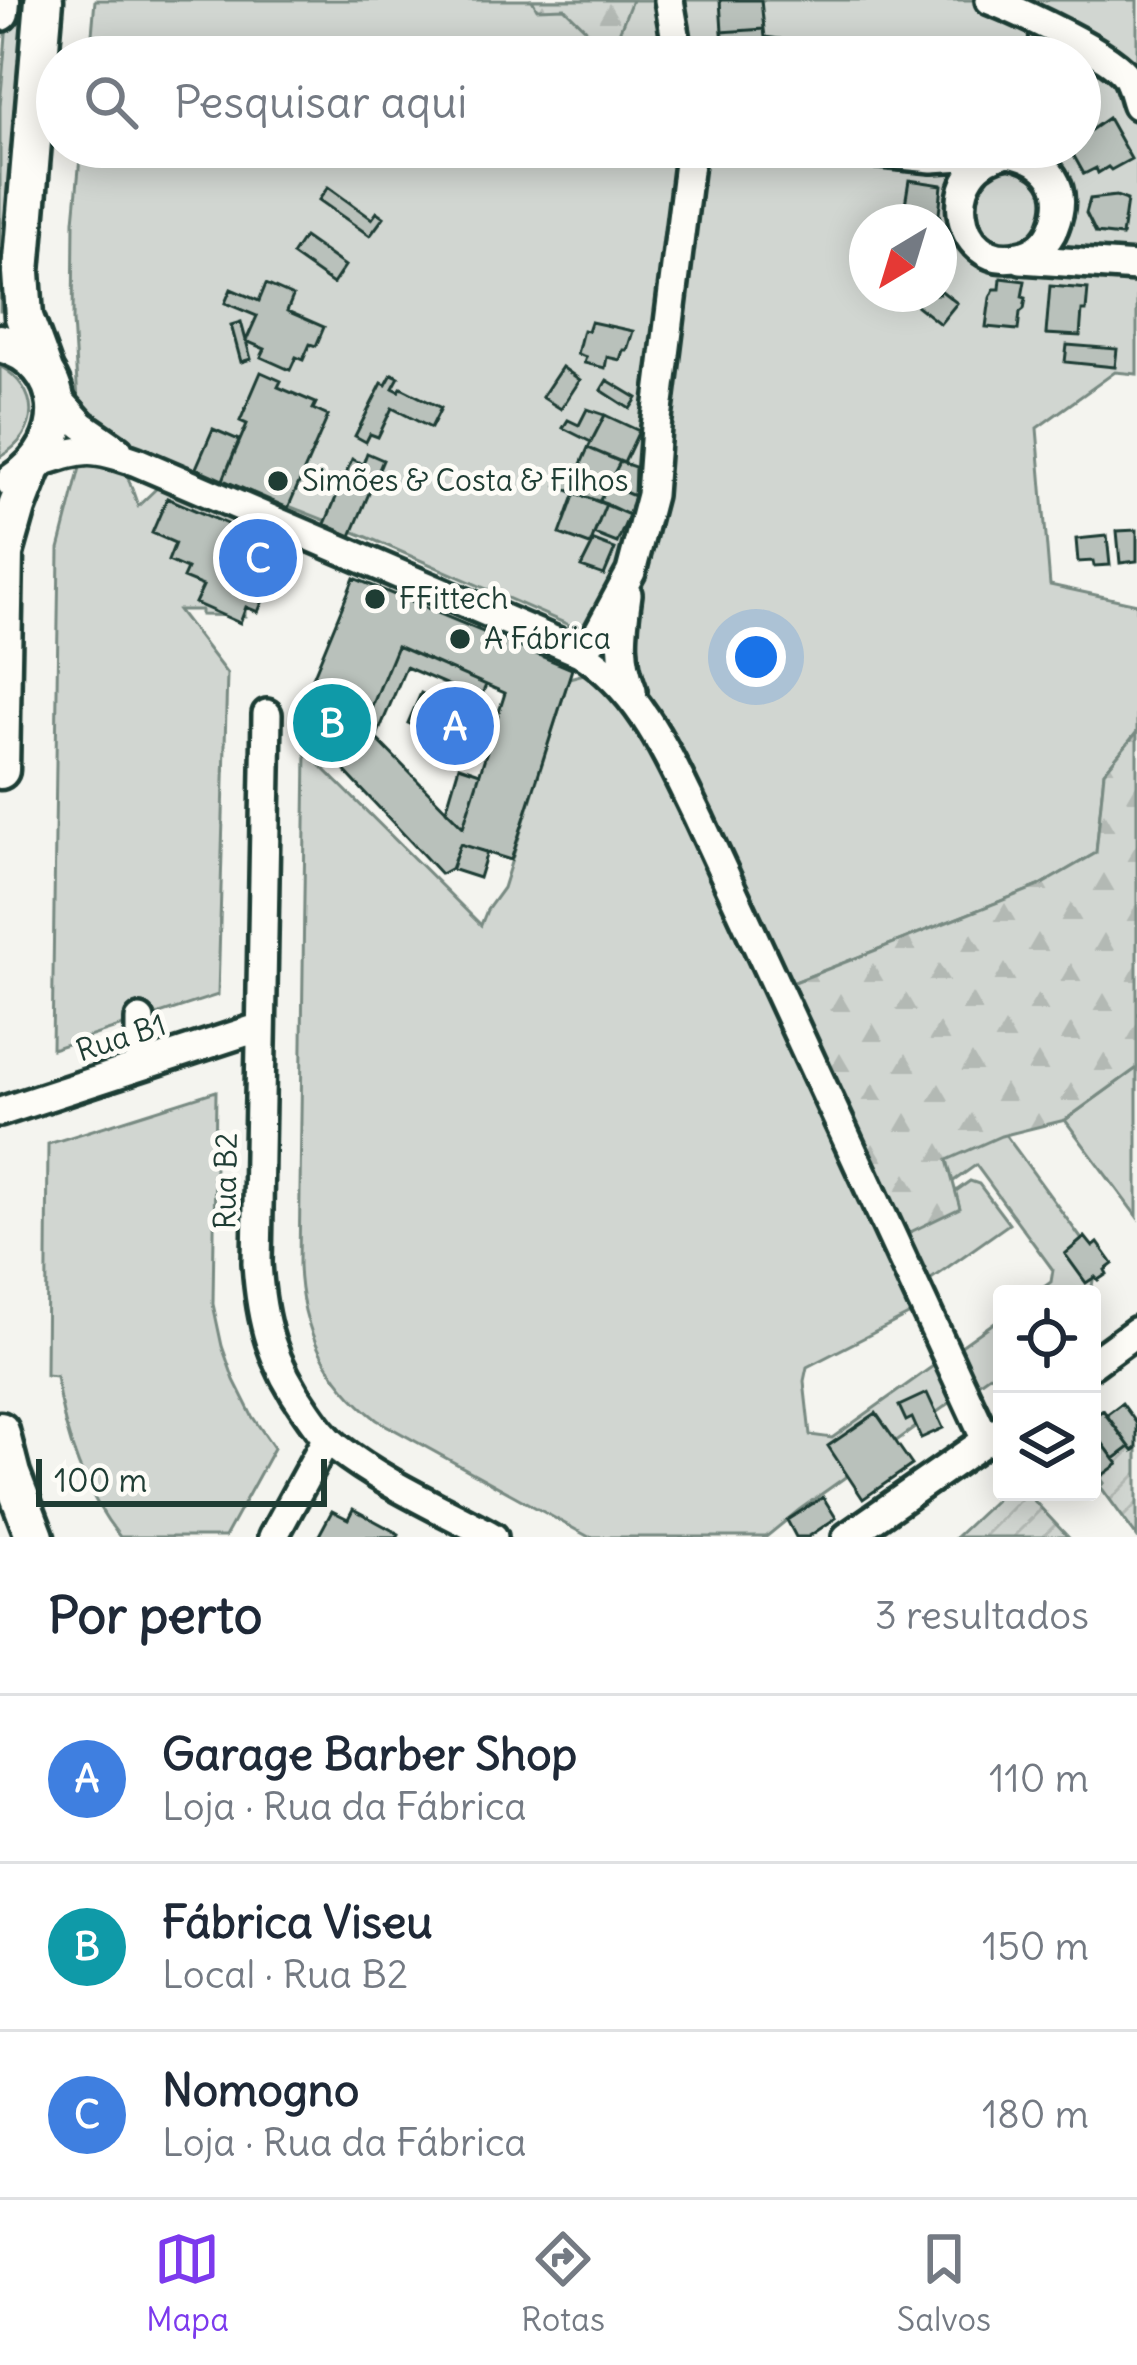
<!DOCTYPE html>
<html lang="pt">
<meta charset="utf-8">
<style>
:root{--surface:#fff;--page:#f2f2f3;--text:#1f2937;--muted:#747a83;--line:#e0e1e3;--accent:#7c3aed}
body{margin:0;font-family:Delius,sans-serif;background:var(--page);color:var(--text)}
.controls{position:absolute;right:36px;bottom:36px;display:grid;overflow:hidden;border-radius:12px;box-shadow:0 6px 30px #0003}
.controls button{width:108px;height:108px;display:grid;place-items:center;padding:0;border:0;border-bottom:3px solid var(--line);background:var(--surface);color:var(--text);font:60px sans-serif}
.compass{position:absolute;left:849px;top:204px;width:108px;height:108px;border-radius:50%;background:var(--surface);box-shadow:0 6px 30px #0003;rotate:218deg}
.scale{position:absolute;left:36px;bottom:30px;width:291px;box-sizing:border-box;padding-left:12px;border:6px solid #1f3d34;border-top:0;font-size:33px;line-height:42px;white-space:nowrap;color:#1f3d34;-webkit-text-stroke:9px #fdfcf7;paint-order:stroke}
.you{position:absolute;left:756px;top:657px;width:42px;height:42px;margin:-30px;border:9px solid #fff;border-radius:50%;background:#1a73e8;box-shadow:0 0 0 18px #1a73e833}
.badge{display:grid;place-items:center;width:78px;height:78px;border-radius:50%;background:var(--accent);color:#fff;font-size:39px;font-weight:700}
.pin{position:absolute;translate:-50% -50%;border:6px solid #fff;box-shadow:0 3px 12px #0006}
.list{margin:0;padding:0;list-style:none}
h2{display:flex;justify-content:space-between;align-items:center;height:156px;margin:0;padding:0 48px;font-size:51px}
h2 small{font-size:39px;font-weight:400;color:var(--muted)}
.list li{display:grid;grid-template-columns:78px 1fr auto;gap:36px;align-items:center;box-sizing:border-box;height:168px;padding:0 48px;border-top:3px solid var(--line)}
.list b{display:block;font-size:45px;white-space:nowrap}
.list p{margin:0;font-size:39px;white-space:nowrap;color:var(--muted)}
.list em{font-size:39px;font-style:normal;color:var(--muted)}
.icon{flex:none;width:66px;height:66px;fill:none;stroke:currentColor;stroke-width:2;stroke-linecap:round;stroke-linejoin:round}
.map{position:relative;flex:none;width:1137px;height:1537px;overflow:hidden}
.search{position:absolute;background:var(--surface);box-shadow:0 6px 30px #0003;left:36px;right:36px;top:36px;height:132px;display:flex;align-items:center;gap:30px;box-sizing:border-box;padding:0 42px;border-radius:66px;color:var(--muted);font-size:45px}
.sheet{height:660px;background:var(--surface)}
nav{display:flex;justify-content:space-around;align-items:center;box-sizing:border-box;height:168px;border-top:3px solid var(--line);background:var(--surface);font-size:33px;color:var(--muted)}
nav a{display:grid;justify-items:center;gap:6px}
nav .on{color:var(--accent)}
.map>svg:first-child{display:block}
</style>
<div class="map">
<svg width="1137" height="1537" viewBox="0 0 1137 1537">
<defs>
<pattern id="forest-firs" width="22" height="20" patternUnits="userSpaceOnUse" patternTransform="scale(3)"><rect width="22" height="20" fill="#d1d6d1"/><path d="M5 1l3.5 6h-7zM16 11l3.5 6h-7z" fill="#b3b9b4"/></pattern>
<pattern id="garden-furrows" width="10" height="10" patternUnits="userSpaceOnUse" patternTransform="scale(3)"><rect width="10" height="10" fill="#d1d6d1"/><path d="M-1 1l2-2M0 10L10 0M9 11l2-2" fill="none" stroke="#b3b9b4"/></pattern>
</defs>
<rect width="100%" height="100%" fill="#f4f4ef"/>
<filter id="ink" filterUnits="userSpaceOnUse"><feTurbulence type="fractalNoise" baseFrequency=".00833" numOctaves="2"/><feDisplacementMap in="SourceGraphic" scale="24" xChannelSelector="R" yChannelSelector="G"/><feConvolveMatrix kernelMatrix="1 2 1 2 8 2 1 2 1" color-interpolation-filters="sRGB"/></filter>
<g filter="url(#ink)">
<path fill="#d1d6d1" stroke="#788a82" stroke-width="3" fill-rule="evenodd" d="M 9,0 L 25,0 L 3,250 L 4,311 L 0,311 L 0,106 Z
M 95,0 L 1137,0 L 1137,374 L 1115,372 L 1037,428 L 1050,585 L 1137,604 L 1137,732 L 1104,772 L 1096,853 L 1039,886 L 787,985 L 659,712 L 576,628 L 367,537 L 188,466 L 180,471 L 101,434 L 78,401 L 73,321 L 74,221 L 81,147 L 1080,147 L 1080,57 L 90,57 ZM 867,222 L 939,222 L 939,294 L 867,294 Z
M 0,366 C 41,390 41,433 0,457 Z
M 83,456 L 126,472 L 138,506 L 158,487 L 247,526 L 245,616 L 201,615 L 201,610 L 178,610 L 227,674 L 218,995 L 52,1049 L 59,549 Z
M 584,674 L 594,674 L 642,725 L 867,1208 L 986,1108 L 1099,1263 L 1094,1273 L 1091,1294 L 1034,1294 L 1051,1282 L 1053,1270 L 976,1165 L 920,1205 L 884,1242 L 970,1181 L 979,1184 L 1009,1224 L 907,1296 L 914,1312 L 807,1367 L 804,1381 L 810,1435 L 832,1438 L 1002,1317 L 1002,1366 L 799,1510 L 766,1537 L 589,1537 L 377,1420 C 326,1380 301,1329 299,1265 L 306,751 L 481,925 L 487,910 L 503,888 L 569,678 Z
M 1137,1068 L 1137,1217 L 1065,1120 Z
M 216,1091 L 213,1304 L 222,1346 L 234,1380 L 252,1416 L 274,1448 L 225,1537 L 120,1537 C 82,1489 64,1435 56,1376 L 46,1375 L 48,1144 Z"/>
<path fill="url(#forest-firs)" stroke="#788a82" stroke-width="3" d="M 532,0 L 632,0 L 618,35 L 605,48 L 564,8 L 537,9 Z
M 1137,732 L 1137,1068 L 1065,1120 L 1001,1136 L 947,1160 L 960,1208 L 900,1237 L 787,985 L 1039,886 L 1096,853 L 1104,772 Z"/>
<path fill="url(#garden-furrows)" stroke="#788a82" stroke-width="3" d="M 1130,1447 L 1137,1448 L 1137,1537 L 1100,1486 L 1104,1483 L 1100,1477 L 1114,1459 Z
M 1004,1492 L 1026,1492 L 1068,1537 L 956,1537 Z"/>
<path fill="#b9c1bb" stroke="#1f3d34" stroke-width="3" fill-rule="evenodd" d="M 720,0 L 761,0 L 764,29 L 722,32 Z
M 1029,24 L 1064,43 L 1056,55 L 1049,53 L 1047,56 L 1028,47 Z
M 764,29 L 765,37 L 780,39 L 781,57 L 725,57 L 722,32 Z
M 820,38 L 842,40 L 842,57 L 818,57 Z
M 1108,118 L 1131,159 L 1111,170 L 1108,167 L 1098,173 L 1096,168 L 1084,174 L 1070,149 L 1080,147 L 1083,141 L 1081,137 Z
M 909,180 L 942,185 L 939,214 L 945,235 L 939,237 L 939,222 L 906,222 L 903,217 Z
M 328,187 L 372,219 L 377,212 L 384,217 L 370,236 L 319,200 Z
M 1116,196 L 1127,200 L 1122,236 L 1096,233 L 1086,213 L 1090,199 Z
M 304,237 L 345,266 L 333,284 L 292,255 Z
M 1001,278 L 1025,281 L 1022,297 L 1026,298 L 1024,309 L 1020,312 L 1018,330 L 986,327 L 990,298 L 994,289 L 1000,289 Z
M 266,284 L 293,296 L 287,311 L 324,327 L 316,346 L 310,344 L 303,360 L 296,357 L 290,370 L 261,357 L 265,349 L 246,341 L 257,316 L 225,303 L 231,289 L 259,301 Z
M 939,285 L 941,287 L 939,289 L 957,303 L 940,324 L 902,294 L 939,294 Z
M 1050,286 L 1088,289 L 1086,311 L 1082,311 L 1080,336 L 1046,334 Z
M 241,322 L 251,359 L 241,362 L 231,325 Z
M 591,322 L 633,331 L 627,350 L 623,350 L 620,360 L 607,357 L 605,368 L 584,363 L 586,357 L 577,354 L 583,330 L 588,331 Z
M 1067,345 L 1117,349 L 1115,367 L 1065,362 Z
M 562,367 L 580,380 L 561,409 L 542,397 Z
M 261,372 L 281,381 L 278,387 L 316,403 L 313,409 L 328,416 L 288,508 L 223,480 L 247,424 L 240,421 Z
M 392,374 L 399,377 L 393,388 L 399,391 L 401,388 L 441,408 L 431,428 L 392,408 L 378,437 L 370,434 L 366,442 L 355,436 L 382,383 L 386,385 Z
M 607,380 L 637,398 L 630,409 L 601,390 Z
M 587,409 L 605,415 L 591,442 L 563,428 L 568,420 L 579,425 Z
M 605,415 L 639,431 L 624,463 L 588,448 Z
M 213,429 L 239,440 L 223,480 L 196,468 Z
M 588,448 L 620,462 L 599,502 L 557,486 L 561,475 L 574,480 Z
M 367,453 L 383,460 L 351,536 L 325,524 L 352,459 L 363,464 Z
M 620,462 L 635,467 L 634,496 L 608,485 Z
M 608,485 L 634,496 L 629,515 L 599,502 Z
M 575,493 L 606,504 L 590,545 L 560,534 Z
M 167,498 L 285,549 L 258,612 L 246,607 L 240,623 L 195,603 L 203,586 L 183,578 L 187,569 L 168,561 L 175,543 L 152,533 Z
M 606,504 L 629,515 L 617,543 L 594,534 Z
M 1137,530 L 1137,561 L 1120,563 L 1117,531 Z
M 1107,536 L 1110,565 L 1094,566 L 1093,561 L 1078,562 L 1076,539 Z
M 594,541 L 615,549 L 604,575 L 581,567 Z
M 354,578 L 572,669 L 511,860 L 460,844 L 452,868 L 441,874 L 296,719 ZM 397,646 L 505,693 L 463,827 L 364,726 Z
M 397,646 L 486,685 L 480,699 L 406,667 L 376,738 L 364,726 Z
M 421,693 L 472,716 L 459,746 L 408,723 Z
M 459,766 L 480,773 L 463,827 L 446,810 Z
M 460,844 L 487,852 L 479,878 L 451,869 Z
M 1085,1237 L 1093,1247 L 1098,1243 L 1113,1264 L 1105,1270 L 1107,1274 L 1098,1280 L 1095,1277 L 1086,1283 L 1065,1254 Z
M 927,1393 L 943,1428 L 921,1438 L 912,1418 L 906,1421 L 899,1406 Z
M 1122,1403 L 1137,1424 L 1137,1448 L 1133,1451 L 1106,1415 Z
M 1103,1410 L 1130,1447 L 1114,1459 L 1092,1429 L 1092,1418 Z
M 876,1413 L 912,1465 L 863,1499 L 828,1446 Z
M 1092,1429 L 1118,1464 L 1100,1477 L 1092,1466 Z
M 823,1497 L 836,1518 L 808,1537 L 796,1537 L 787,1520 Z
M 353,1509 L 399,1534 L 398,1537 L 318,1537 L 332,1511 L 348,1519 Z"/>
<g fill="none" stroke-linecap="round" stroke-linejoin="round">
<g stroke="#1f3d34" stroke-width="36">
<path id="minor" d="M 669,0 L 679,57
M 990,0 C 1018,11 1113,54 1127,77 C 1132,85 1134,97 1137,105
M 820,147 L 932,158 L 994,154
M 1010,152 C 1049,160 1070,187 1054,227 C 1048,243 1035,253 1019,256 C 952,272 937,161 1010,152 Z
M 1021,259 L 1137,267
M 54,394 L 82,425 L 118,450
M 38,463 C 84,448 89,445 137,462 L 580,652 C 641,690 668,756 699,819 L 986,1440
M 627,594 C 622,631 618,655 632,691
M 580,652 L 597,635 L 631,572 L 651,495 L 656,427 L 691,147
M 267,714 L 257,1263 C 261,1323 272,1363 307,1412 C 316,1425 325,1438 338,1448 C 384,1484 442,1509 493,1537
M 140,1066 L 140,1020
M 0,1112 L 261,1027
M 1092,1364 L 1137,1331
M 273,1537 L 327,1438
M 847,1537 L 1001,1430"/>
</g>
<g stroke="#1f3d34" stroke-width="45">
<path id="major" d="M 44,0 L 21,272 L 24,317 L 45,374
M 0,12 L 1,0
M 0,343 C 70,362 74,444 15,481
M 0,770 L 4,553 L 17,507 L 31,471
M 0,1431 L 11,1474 L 35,1537"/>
</g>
<use href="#minor" stroke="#fdfcf7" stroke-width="27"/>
<use href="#major" stroke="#fdfcf7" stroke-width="36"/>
</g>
</g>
<g fill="#1f3d34" stroke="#fdfcf7" stroke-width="4.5">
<circle cx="278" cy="481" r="12"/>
<circle cx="375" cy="599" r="12"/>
<circle cx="460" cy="639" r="12"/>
</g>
<g text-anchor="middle" stroke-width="10" stroke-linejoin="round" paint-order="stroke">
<g font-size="30" fill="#1f3d34" stroke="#fdfcf7" text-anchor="start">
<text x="302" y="491">Simões &amp; Costa &amp; Filhos</text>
<text x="399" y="609">FFittech</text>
<text x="484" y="649">A Fábrica</text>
</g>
<g font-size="30" fill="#1f3d34" stroke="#fdfcf7">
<text transform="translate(121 1038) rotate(-18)" y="10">Rua B1</text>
<text transform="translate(226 1181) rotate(-89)" y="10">Rua B2</text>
</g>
</g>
</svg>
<div class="controls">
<button><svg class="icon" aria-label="locate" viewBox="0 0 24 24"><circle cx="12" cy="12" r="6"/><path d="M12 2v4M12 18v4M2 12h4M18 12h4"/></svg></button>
<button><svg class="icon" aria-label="layers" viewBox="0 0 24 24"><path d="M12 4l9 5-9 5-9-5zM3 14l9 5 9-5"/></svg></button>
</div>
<svg class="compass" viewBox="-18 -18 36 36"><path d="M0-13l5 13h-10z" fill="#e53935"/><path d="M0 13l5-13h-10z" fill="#747a83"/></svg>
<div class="scale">100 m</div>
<div class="you"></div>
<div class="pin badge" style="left:455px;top:726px;background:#3f7fe0">A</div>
<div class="pin badge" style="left:332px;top:723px;background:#0f9aa8">B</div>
<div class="pin badge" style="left:258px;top:558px;background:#3f7fe0">C</div>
<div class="search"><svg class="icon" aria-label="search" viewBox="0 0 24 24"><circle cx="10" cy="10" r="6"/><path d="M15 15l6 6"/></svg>Pesquisar aqui</div>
</div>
<section class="sheet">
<h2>Por perto<small>3 resultados</small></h2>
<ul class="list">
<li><span class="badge" style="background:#3f7fe0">A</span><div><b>Garage Barber Shop</b><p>Loja · Rua da Fábrica</p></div><em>110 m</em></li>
<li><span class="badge" style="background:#0f9aa8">B</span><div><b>Fábrica Viseu</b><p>Local · Rua B2</p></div><em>150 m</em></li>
<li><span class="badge" style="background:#3f7fe0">C</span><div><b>Nomogno</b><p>Loja · Rua da Fábrica</p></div><em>180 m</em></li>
</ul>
</section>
<nav>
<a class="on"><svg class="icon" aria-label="map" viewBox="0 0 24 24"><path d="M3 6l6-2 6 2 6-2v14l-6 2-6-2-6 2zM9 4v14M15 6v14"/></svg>Mapa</a>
<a><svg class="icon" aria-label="directions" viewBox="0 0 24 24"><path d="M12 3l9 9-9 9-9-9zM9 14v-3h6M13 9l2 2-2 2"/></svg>Rotas</a>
<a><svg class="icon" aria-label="saved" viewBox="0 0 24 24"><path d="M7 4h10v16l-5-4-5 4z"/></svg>Salvos</a>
</nav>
